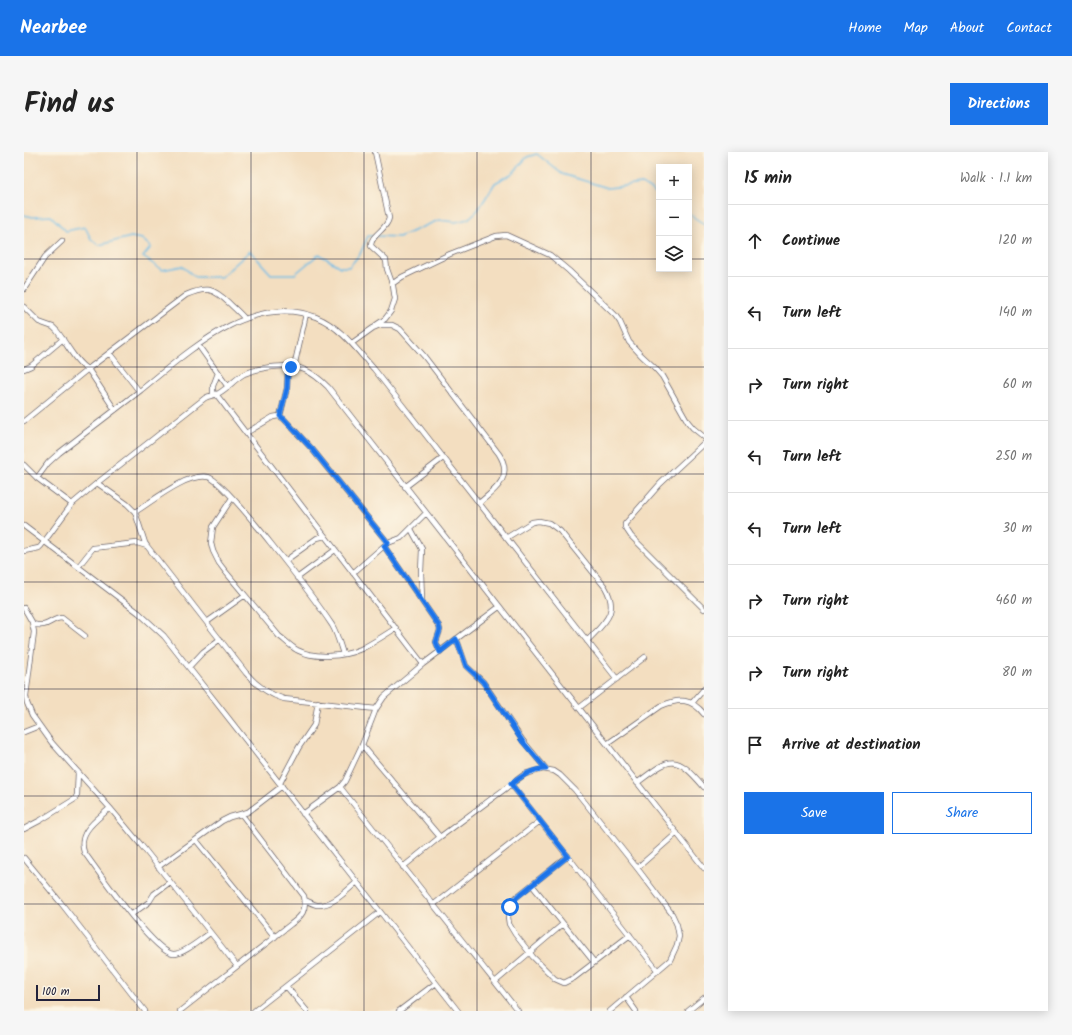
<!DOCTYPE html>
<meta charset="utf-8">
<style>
:root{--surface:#fff;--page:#f6f6f6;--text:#222;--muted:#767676;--line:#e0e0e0;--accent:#1a73e8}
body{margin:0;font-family:Kalam,sans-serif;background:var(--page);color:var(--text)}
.controls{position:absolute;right:12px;top:12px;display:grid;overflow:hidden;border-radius:0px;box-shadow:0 2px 10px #0003}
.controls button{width:36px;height:36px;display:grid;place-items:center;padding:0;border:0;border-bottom:1px solid var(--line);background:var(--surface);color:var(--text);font:20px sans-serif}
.scale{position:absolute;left:12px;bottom:10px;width:64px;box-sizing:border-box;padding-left:4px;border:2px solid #22223b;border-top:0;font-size:11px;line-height:14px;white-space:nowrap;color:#22223b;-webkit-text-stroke:3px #fcf5e5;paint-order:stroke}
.stop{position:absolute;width:12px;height:12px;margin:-9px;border:3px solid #1a73e8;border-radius:50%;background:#fff}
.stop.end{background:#1a73e8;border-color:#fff;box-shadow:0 1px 4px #0008}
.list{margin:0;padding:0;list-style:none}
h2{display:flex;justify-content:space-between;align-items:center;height:52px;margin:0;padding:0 16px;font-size:17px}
h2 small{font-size:13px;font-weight:400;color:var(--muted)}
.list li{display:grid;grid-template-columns:26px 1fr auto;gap:12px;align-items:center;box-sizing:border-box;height:72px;padding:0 16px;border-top:1px solid var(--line)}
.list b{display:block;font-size:15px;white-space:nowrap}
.list em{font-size:13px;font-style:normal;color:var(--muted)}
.actions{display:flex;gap:8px;padding:12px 16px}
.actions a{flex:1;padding:9px 0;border:1px solid var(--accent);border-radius:0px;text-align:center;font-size:14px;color:var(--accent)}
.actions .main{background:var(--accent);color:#fff}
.icon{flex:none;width:22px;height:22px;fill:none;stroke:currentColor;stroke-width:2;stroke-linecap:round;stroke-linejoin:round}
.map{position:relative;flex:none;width:680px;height:859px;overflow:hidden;border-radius:0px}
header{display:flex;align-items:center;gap:24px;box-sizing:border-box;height:56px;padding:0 20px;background:var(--accent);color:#fff}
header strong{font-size:19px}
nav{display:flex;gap:22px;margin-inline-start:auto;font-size:14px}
.intro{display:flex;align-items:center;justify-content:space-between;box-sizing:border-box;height:96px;padding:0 24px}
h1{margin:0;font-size:28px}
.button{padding:10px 18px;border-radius:0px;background:var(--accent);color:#fff;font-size:14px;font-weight:700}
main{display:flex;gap:24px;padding:0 24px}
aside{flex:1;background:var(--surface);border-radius:0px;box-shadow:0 2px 10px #0003}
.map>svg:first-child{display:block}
</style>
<header>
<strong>Nearbee</strong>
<nav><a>Home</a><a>Map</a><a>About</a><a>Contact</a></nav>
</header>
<div class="intro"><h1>Find us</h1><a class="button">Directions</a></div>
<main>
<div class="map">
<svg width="680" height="859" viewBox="0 0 680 859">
<rect width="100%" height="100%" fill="#fcf5e5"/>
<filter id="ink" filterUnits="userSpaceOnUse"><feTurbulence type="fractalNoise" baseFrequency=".025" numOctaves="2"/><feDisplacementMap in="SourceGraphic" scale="8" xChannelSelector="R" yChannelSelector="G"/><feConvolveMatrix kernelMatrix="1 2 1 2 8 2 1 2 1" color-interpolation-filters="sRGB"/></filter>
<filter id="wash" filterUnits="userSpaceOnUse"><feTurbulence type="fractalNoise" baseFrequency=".012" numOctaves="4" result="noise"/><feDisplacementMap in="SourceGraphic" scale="16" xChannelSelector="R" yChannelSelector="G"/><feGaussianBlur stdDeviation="0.9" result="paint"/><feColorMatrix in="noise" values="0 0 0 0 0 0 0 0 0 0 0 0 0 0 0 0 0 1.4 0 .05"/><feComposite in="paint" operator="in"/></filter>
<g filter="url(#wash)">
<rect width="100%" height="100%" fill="#f3dec0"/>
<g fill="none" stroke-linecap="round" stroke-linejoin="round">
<path stroke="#6bbce6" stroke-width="1.5" d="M 665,62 L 680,72
M 0,63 L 9,65 L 27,64 L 42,79 L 61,75 L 67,87 L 75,93 L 107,85 L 118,87 L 127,95 L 119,105 L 138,118 L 158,114 L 171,125 L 197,125 L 226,99 L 247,122 L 271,122 L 295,102 L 316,115 L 325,115 L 336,102 L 344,84 L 349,84
M 353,84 L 375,85 L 415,68 L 432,70 L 444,67 L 454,58 L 471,31 L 489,21 L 503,5 L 513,2 L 538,22 L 584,36 L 618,32 L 635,43"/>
</g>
</g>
<g filter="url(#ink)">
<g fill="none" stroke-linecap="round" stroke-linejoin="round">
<g stroke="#6b646a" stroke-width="6">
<path id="minor" d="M 351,0 L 365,66 C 363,78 346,83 347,94 L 362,108 L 363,117 L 369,134 L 371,147 L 367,159 L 361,167 L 352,173
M 368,132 L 378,125 L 426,102 L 472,84 L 482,83 L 526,103 L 545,119 L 591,163 L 596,170 L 605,190 L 617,203 L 631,216 L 638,224 L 664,270 L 669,276 L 680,285
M 0,137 L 21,105 L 38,89
M 0,155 L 15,170 L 29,175 L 33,179 C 41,189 53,213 64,217 L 91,258
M 328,191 L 349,176 L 356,173 L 368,173 L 376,177 L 400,204 L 475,302 C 490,325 471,338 455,351
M 174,193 L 204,235
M 86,202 L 115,239
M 270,215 L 282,162
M 0,217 L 7,214 L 39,187
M 192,242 L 399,512
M 189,243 L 189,234 L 194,221
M 256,264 L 263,236 L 264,215
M 0,269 L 64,217 L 162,143 C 183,134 189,136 205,151 C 210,156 216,161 221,167
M 222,281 L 249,265 L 255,264 L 260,267 L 288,297 L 364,391 L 377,386 L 402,361
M 680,291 L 636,332 L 601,372 L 601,375 L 607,384 L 680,457
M 0,313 L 13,326 L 48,352
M 13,326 L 24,311 L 35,301 C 62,280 90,259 117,238 C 164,200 227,140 292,165 C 317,175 333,198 350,217 L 593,527
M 73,331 L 103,352 L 111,360 L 121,391 L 123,394 L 222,521 C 232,533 244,542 260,547 L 352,557
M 381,335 L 419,306
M 208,346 L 189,375 L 187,391 L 189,399 L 195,411 L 201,419 L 255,484 C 261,488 266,494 273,498 C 290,507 319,505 337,497 C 349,491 361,483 372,476
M 111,360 C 129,349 162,321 184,325 C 202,328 294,452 308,473 C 313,481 316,493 319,502
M 0,374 L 115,461 L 140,484 L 434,859
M 387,377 L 398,397 L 397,420 L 398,448
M 482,386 L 508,370 L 515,369 L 525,371 L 536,379 L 581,435 C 596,461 580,471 563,489
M 360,394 L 415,474 L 416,478 L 412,490 L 416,500
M 0,399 L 15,396 L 17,394 L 48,352 L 73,331 L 181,246 C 186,243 191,244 195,241 C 204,236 211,227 220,222 C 236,215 265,211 281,218 C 290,222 297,228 304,235 L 680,716
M 261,409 L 293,386 L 301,384
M 54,415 L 69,396 L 113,391 L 123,394
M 329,421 L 361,393
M 273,426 L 311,398
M 0,456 L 8,470 L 10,480 L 2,544 L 3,551 L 8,563 L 28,591 L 86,656 L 117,693 L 213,814
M 183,470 L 221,443
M 9,472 C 24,477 27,466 38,466 L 61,484
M 432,487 L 434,491 L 442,514 L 459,530 L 499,589 L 522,617
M 165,515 L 179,500 L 196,487
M 668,551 L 680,537
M 555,556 L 621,505
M 0,580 L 15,574
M 583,592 L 637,554 C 656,546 667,546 680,562
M 338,593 L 416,685
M 256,631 L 275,595 L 290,573 L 294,550
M 613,631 C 647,605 651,601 680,635
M 487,632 L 634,819
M 316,635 L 494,859
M 86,656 C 73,668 53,680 60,700 C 74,719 129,799 149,802 C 159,803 177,787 186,781
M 279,662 L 316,635 L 321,629 L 338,593 L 352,557 L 360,545 L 399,512 L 475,455
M 0,677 L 17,668 L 51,647 L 53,643 L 54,620
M 172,688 L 251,785
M 544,704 L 490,747 L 486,755 L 484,765 L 485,772 L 491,782 L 509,805 L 531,827 L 540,831 L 550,826 L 606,783
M 0,706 L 37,751 L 121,859
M 134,715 L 198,669 L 206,665 L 224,660 L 258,634
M 379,715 L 416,685 L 501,622 L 519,617 L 530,619 L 536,623 L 551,638 L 613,716 L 648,762 L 653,773 L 655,784 L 653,793 L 646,808 L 586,859
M 613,716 L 653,681
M 508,733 L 570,810
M 281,748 C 285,750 289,752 293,753 C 309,754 322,739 333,730
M 409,753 L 516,669
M 108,762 L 125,750 L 130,742 L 146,730
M 471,830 L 539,772
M 262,834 L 283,859
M 602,845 L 612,859
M 156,859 L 267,772 C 278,764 283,758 280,744 L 218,663
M 230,859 L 356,760
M 375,859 L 412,831
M 664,859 L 680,846"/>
</g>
<use href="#minor" stroke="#fff" stroke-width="4.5"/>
</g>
</g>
<g fill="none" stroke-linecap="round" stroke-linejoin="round" filter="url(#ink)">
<path stroke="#1a73e8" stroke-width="5" d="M 267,215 L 264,215 L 263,236 L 256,264 L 260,267 L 288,297 L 364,391 L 360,394 L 415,474 L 416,478 L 412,490 L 416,500 L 432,487 L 434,491 L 442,514 L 459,530 L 499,590 L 522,617 C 508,616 497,625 487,632 L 544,704 L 493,745 L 486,755"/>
</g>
<path fill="none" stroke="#22223b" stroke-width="1" stroke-opacity="0.55" d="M 113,0 L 113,859M 227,0 L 227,859M 340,0 L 340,859M 453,0 L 453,859M 567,0 L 567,859M 0,107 L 635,107M 665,107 L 680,107M 0,215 L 680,215M 0,322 L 680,322M 0,430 L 680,430M 0,537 L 680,537M 0,644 L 680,644M 0,752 L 680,752"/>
</svg>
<div class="controls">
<button>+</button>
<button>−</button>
<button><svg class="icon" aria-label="layers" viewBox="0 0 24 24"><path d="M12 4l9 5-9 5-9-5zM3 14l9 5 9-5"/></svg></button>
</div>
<div class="scale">100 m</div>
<div class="stop" style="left:486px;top:755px"></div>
<div class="stop end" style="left:267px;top:215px"></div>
</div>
<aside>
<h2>15 min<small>Walk · 1.1 km</small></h2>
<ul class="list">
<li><svg class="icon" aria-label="ahead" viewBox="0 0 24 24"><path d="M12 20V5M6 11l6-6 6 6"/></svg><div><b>Continue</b></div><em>120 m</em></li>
<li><svg class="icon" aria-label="left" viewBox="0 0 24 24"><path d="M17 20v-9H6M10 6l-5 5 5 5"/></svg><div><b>Turn left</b></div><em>140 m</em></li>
<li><svg class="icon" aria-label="right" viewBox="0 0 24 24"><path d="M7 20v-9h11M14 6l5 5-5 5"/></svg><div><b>Turn right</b></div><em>60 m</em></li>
<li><svg class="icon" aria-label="left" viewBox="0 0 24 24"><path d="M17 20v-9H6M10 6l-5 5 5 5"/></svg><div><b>Turn left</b></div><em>250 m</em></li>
<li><svg class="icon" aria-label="left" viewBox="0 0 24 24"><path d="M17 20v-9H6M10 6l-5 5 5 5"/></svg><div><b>Turn left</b></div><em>30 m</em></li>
<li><svg class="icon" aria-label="right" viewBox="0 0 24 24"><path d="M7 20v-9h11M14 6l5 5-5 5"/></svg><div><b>Turn right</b></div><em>460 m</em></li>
<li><svg class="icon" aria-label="right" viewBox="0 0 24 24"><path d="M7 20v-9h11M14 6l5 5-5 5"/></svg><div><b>Turn right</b></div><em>80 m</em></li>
<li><svg class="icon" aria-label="arrive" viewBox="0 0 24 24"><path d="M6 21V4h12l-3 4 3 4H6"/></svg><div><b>Arrive at destination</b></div></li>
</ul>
<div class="actions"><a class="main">Save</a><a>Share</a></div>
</aside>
</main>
